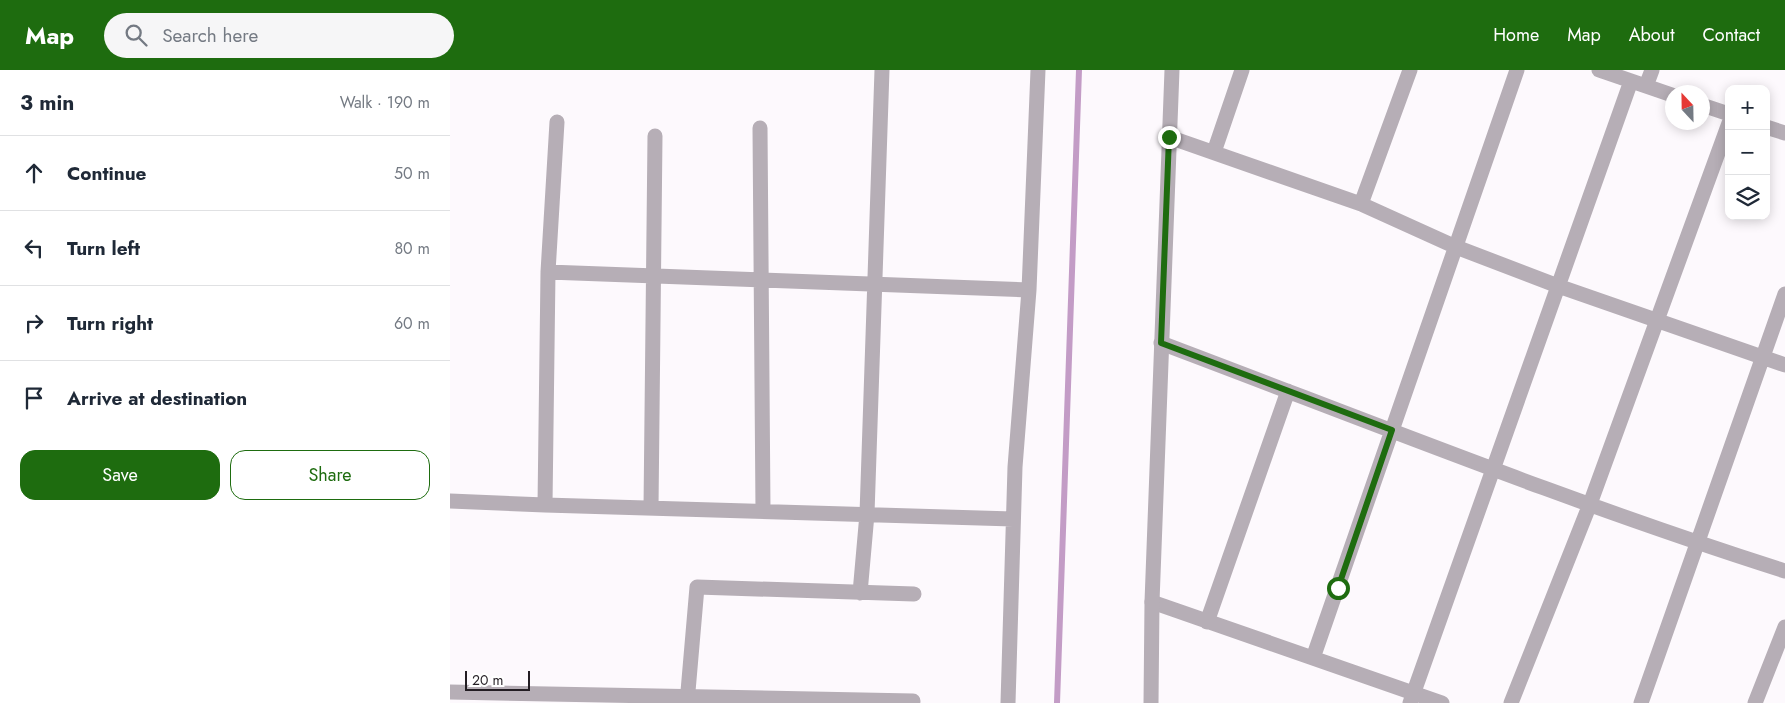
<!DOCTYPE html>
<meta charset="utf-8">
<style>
:root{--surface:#fff;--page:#f6f6f7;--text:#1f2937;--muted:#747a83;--line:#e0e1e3;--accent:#1e6c0f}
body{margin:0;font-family:Jost,sans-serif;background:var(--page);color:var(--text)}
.controls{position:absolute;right:15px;top:15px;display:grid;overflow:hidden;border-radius:10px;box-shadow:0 2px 12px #0003}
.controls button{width:45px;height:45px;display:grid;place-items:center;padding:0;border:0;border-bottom:1px solid var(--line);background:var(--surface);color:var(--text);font:25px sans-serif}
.compass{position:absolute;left:1215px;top:15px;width:45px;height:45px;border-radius:50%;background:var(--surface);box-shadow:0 2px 12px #0003;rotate:338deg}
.scale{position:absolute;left:15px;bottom:12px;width:65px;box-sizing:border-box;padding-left:5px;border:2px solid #231d23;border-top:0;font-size:14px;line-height:18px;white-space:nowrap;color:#231d23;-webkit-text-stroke:4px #fff;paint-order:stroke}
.stop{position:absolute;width:15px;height:15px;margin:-11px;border:4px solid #1e6c0f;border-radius:50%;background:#fff}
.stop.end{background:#1e6c0f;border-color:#fff;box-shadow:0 1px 5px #0008}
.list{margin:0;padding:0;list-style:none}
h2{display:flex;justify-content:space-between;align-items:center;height:65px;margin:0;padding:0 20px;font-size:21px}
h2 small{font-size:16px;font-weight:400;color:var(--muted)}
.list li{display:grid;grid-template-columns:32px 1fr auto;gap:15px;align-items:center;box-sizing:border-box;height:75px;padding:0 20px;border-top:1px solid var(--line)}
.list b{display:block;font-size:19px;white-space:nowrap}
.list em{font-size:16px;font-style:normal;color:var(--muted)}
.actions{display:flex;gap:10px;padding:15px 20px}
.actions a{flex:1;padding:11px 0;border:1px solid var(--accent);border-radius:15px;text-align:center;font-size:18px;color:var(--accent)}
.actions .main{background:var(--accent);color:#fff}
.icon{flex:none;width:28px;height:28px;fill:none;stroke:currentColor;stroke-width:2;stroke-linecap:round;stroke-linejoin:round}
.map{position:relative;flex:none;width:1335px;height:633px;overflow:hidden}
header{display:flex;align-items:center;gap:30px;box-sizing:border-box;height:70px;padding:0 25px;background:var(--accent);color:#fff}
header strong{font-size:24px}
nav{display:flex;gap:28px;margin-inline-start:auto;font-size:18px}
.search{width:350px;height:45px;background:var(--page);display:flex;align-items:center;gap:12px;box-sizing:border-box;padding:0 18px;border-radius:28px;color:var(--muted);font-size:19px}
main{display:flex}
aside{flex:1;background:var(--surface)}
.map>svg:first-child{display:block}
</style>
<header>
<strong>Map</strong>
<div class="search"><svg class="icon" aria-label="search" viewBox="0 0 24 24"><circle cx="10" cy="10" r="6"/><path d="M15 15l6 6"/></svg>Search here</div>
<nav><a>Home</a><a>Map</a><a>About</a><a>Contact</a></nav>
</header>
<main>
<aside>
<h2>3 min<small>Walk · 190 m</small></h2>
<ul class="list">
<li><svg class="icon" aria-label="ahead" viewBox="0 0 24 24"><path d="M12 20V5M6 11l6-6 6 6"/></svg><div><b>Continue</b></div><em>50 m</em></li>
<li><svg class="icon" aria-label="left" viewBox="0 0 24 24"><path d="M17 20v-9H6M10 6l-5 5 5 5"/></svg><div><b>Turn left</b></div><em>80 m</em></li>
<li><svg class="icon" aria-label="right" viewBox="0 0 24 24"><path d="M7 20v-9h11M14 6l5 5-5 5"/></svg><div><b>Turn right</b></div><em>60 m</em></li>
<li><svg class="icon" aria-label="arrive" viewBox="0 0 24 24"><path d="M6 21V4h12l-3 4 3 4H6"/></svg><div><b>Arrive at destination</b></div></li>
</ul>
<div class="actions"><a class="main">Save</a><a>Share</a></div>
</aside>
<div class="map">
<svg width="1335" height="633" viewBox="0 0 1335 633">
<rect width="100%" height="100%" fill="#fdf9fd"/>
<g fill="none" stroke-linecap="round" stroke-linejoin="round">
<path stroke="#c39cc6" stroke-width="6" d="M 607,633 L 629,0"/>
<path stroke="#b6aeb6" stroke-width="15" d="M 1149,0 L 1222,25
M 1196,16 L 1202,0
M 1252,35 L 1279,44
M 1316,57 L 1335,63
M 310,58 L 313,441
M 719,67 L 911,134 L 1006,177 L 1108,216 L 1335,295
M 764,82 L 792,0
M 911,134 L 960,0
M 98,202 L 107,52
M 711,273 C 918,351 1124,434 1335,501
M 0,431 L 95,435
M 201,438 L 205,66
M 563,449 L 95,435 L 98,202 L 579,220
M 410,523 L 417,444 L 432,0
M 702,532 L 992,633
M 757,552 L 838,321
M 863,588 L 1067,0
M 0,622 L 463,631
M 237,633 L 247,517 L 464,524
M 558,633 L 565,397 L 579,220 L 588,0
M 960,633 L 1181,11
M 1061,633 L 1140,434 L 1279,53
M 1191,633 L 1335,224
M 1305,633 L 1335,557"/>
<path stroke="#b6aeb6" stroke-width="15" d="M 701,633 L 702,532 L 722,0"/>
</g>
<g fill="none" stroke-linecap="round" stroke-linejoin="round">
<path stroke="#1e6c0f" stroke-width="6" d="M 719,67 L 711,273 L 942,360 L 888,518"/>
</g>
</svg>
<div class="controls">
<button>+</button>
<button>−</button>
<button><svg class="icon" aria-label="layers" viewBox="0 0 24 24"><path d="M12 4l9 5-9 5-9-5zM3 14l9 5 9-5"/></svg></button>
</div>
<svg class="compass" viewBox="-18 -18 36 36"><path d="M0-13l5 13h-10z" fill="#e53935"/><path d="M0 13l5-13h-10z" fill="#747a83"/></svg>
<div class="scale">20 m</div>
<div class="stop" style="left:888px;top:518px"></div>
<div class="stop end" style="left:719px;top:67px"></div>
</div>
</main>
